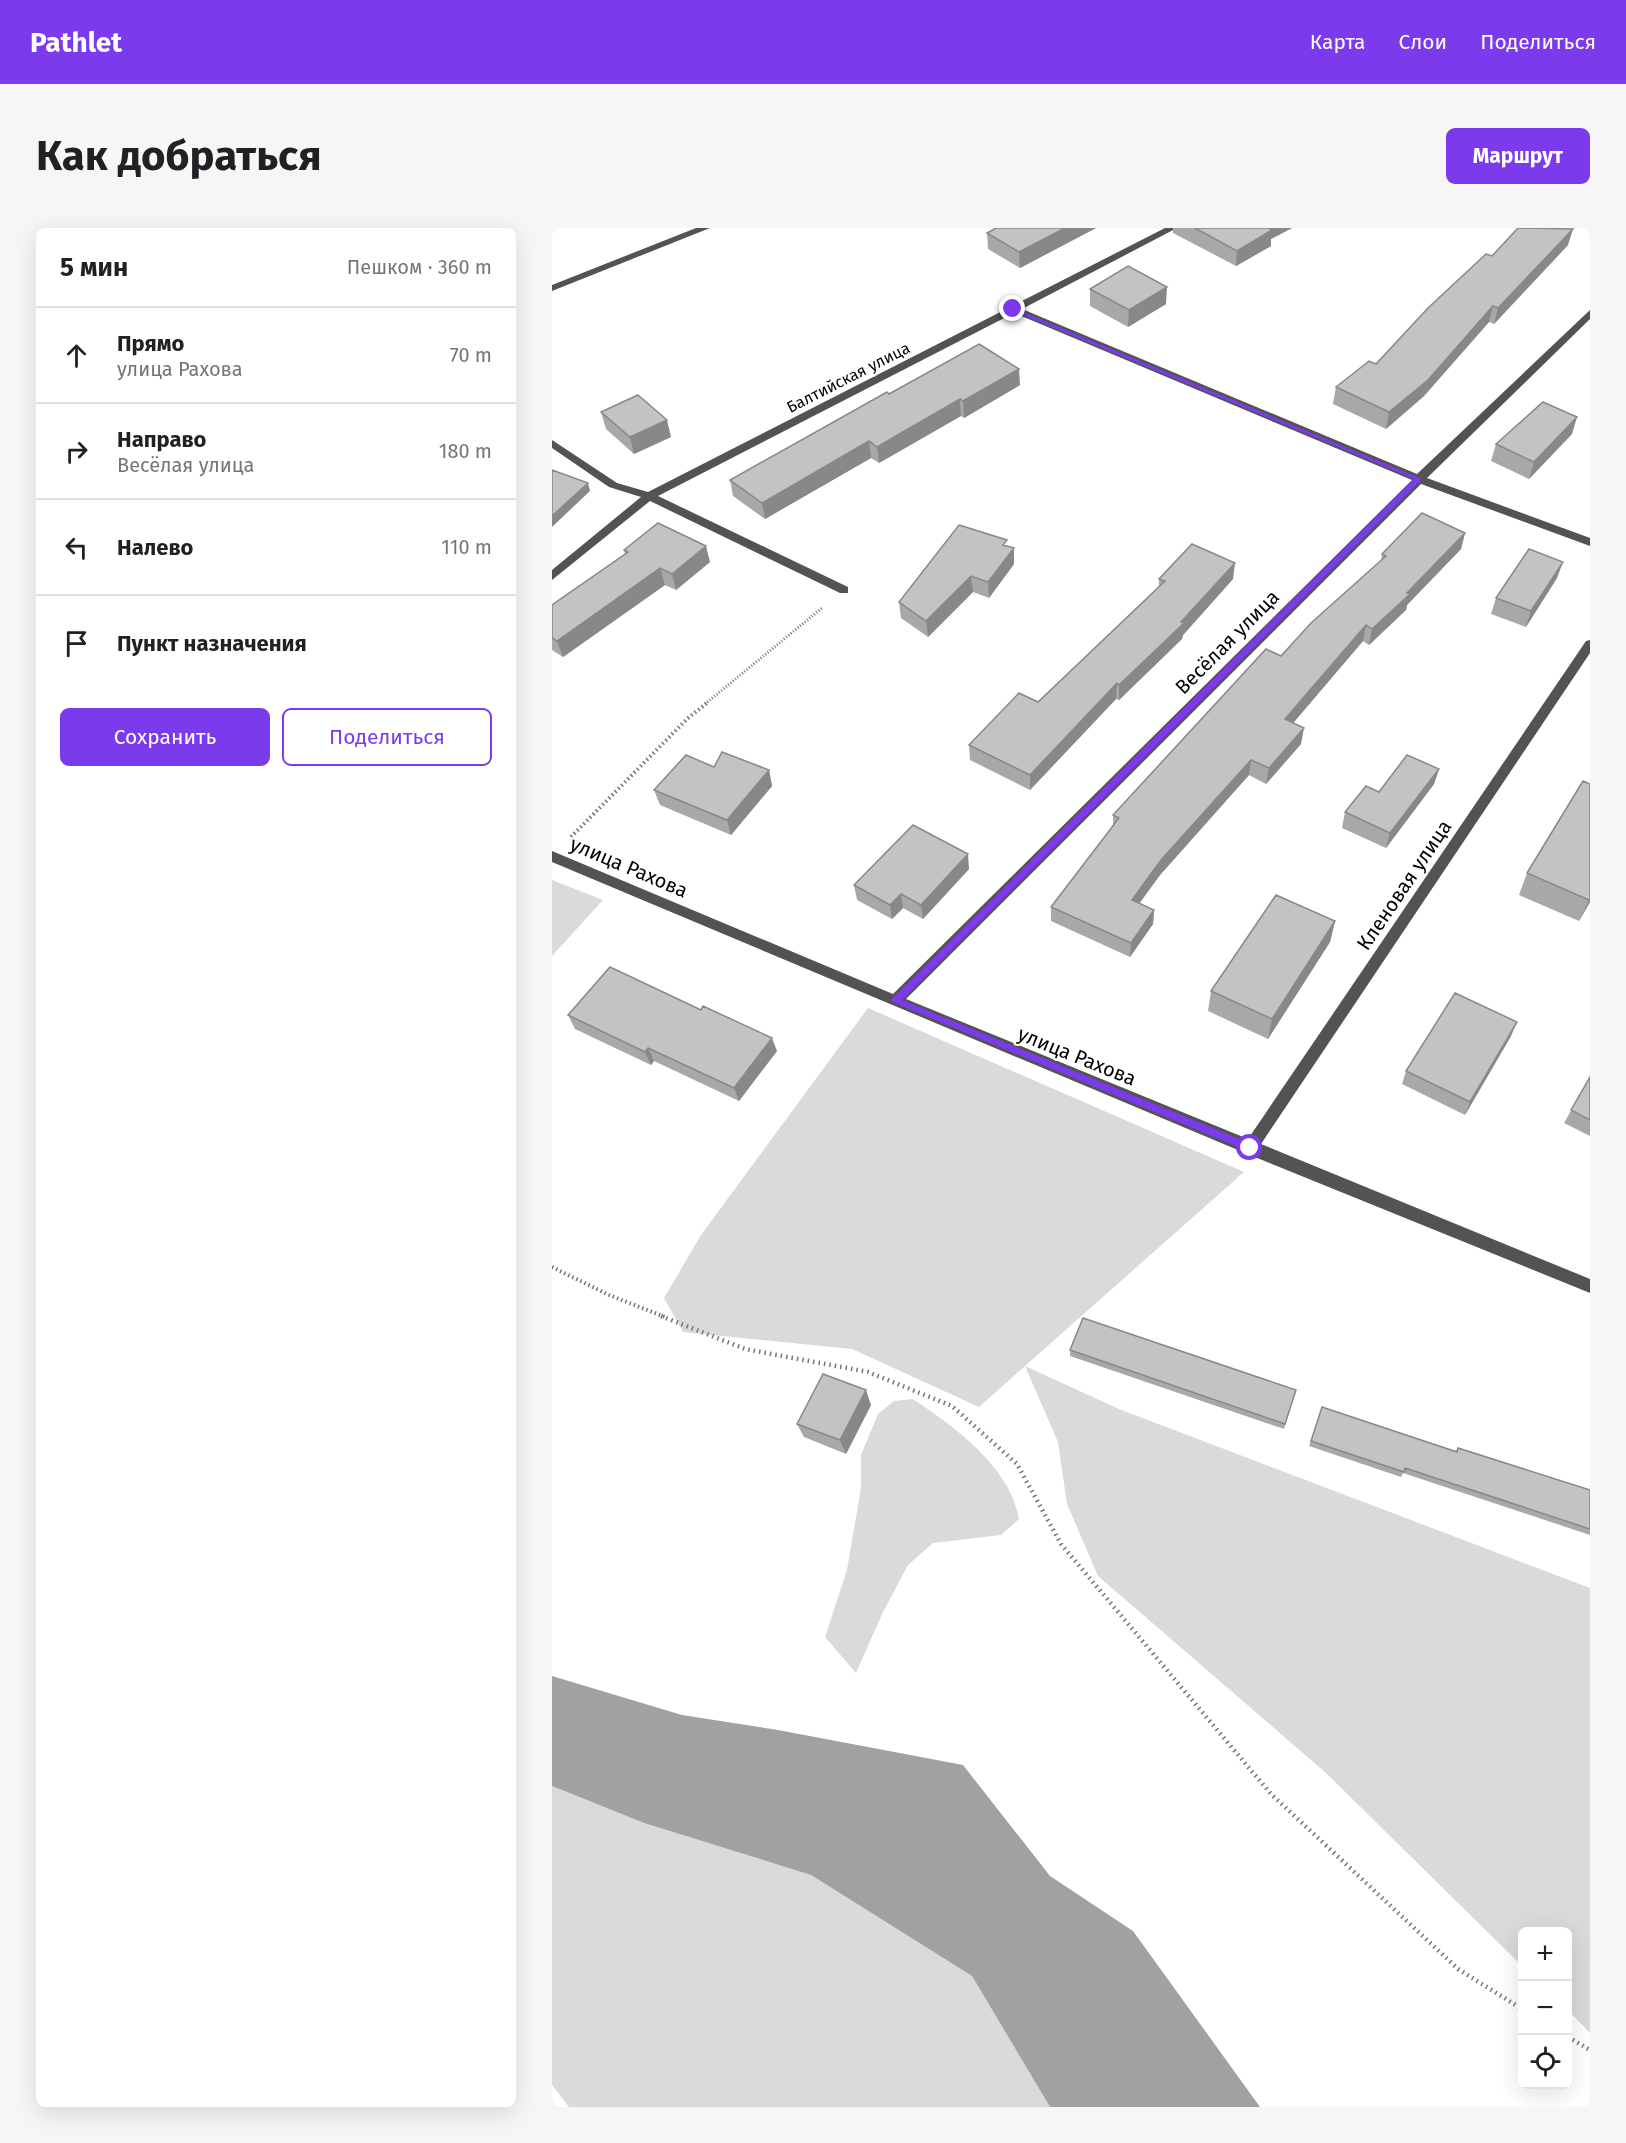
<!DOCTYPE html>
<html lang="ru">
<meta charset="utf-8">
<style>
:root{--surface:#fff;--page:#f6f6f6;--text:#202124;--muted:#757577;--line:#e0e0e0;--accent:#7c3aed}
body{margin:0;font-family:"Fira Sans",sans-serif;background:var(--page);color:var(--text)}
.controls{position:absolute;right:18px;bottom:18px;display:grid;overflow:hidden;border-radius:9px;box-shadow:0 6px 24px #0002}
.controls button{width:54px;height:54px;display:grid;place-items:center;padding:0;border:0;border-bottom:2px solid var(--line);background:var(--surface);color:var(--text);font:30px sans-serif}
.stop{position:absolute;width:18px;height:18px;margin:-14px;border:4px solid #7c3aed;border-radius:50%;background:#fff}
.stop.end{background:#7c3aed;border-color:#fff;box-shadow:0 2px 6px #0008}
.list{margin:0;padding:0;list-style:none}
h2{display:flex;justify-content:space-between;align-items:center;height:78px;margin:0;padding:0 24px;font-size:26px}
h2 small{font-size:20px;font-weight:400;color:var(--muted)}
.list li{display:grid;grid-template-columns:39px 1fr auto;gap:18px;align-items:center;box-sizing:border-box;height:96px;padding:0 24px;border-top:2px solid var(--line)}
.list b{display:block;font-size:22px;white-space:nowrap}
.list p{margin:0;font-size:20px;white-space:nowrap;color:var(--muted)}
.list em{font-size:20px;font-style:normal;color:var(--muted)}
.actions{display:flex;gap:12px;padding:18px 24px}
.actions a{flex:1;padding:14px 0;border:2px solid var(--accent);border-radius:9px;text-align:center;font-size:21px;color:var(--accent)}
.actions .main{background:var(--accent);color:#fff}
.icon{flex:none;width:33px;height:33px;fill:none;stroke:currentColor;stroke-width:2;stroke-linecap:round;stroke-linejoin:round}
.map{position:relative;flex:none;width:1038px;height:1879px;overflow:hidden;border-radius:9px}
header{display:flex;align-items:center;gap:36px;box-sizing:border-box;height:84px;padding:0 30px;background:var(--accent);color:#fff}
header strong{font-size:28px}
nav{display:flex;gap:33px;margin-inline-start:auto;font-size:21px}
.intro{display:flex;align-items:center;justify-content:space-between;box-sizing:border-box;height:144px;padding:0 36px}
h1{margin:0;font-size:42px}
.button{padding:15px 27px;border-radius:9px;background:var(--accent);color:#fff;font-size:21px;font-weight:700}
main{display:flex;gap:36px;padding:0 36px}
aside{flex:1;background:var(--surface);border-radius:9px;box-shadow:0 6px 24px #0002}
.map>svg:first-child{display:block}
</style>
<header>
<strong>Pathlet</strong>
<nav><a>Карта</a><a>Слои</a><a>Поделиться</a></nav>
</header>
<div class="intro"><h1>Как добраться</h1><a class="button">Маршрут</a></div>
<main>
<aside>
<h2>5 мин<small>Пешком · 360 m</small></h2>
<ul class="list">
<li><svg class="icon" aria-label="ahead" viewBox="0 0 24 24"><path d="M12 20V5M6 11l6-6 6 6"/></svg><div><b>Прямо</b><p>улица Рахова</p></div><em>70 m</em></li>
<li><svg class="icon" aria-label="right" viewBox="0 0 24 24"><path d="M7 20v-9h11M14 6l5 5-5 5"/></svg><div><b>Направо</b><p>Весёлая улица</p></div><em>180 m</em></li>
<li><svg class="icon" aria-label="left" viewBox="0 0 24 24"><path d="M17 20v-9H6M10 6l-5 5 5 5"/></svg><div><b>Налево</b></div><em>110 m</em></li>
<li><svg class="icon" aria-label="arrive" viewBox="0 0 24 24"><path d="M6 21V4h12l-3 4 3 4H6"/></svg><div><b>Пункт назначения</b></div></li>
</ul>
<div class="actions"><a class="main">Сохранить</a><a>Поделиться</a></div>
</aside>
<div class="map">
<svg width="1038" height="1879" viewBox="0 0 1038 1879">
<rect width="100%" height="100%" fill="#fff"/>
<path fill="#dadada" d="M 0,652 L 51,672 L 0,728 Z
M 316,780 L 692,944 L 473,1138 L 567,1181 L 1038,1360 L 1038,1805 L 1016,1782 L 1016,1704 L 970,1704 L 970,1738 L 774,1545 L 546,1348 L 515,1276 L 506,1214 L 473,1138 L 427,1179 L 300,1121 L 131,1104 L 112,1070 L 149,1007 Z
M 361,1171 C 403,1199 458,1239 467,1291 L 449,1307 L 381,1315 L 356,1337 L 331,1384 L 304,1445 L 273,1409 L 295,1342 L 309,1260 L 309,1227 L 326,1186 L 342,1173 Z
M 0,1558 L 92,1595 L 259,1647 L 420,1748 L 498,1879 L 17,1879 L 0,1857 Z"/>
<path fill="#a1a1a1" d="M 0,1448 L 130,1487 L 226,1502 L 411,1537 L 498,1648 L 581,1703 L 708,1879 L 498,1879 L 420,1748 L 259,1647 L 92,1595 L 0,1558 Z"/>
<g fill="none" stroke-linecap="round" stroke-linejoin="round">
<path stroke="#757575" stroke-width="3" stroke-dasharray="1 2" stroke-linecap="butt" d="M 153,476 L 270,380"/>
<path stroke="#757575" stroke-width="4" stroke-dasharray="1.5 3" stroke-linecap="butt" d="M 19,609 L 135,491 L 155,475
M 0,1039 L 57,1067 L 113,1089"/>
<path stroke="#757575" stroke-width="4.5" stroke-dasharray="1.5 4" stroke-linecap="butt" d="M 109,1088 L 193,1121 L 316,1144 L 400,1178 L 465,1236 L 509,1316 L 719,1566 L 906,1741 L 970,1781
M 1016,1809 L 1038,1822"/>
<path fill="#535353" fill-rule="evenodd" d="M 144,0 L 158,0 L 0,63 L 0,57 Z
M 613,0 L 625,0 L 470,81 L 865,246 L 1038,82 L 1038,91 L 875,250 L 1038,310 L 1038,318 L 869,256 L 354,771 L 696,911 L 1034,413 L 1038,412 L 1038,425 L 709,916 L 1038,1051 L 1038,1065 L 693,925 L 0,634 L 0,623 L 341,766 L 860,252 L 462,85 L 106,268 L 296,359 L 296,365 L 288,365 L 98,273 L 0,352 L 0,342 L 89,269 L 57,259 L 0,220 L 0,212 L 65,255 L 96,264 Z"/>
</g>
<path fill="#a8a8a8" d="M 544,0 L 468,40 L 436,21 L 435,5 Z
M 621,0 L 740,0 L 719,11 L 719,18 L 684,38 L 621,5 Z
M 1016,17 L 942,96 L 937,94 L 872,168 L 834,201 L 781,176 L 784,159 L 824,136 L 940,28 Z
M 538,61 L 614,76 L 576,99 L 538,78 Z
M 468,157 L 412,190 L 409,188 L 327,235 L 319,230 L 213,291 L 181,268 L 178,252 L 337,166 Z
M 49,184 L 119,209 L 82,226 L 54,201 Z
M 1020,206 L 977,251 L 939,233 L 944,216 Z
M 913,305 L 909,321 L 855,377 L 854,382 L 817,417 L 811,413 L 741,495 L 749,516 L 714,556 L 697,547 L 608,647 L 587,675 L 602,682 L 601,696 L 578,729 L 499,693 L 499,679 L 561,597 L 561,587 L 829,333 L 830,326 Z
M 455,318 L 462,320 L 462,336 L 437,370 L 421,364 L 376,409 L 349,390 L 347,374 Z
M 72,322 L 158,334 L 124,362 L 113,357 L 11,429 L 0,422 L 0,377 L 73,326 Z
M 1005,350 L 974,399 L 939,386 L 944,370 Z
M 607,351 L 681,351 L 631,407 L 630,411 L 567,472 L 564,471 L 478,562 L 418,532 L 417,517 L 486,474 L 607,359 Z
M 162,539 L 217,542 L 220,558 L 179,607 L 108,577 L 102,562 Z
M 887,541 L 882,556 L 834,620 L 790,600 L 793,584 L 827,564 Z
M 1038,556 L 1038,674 L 1027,693 L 967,667 L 975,645 Z
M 417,641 L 371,691 L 351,680 L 340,691 L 305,672 L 302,657 Z
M 783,693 L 778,714 L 716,811 L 656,783 L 659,763 Z
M 16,787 L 225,823 L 187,873 L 102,833 L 99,837 L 23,801 Z
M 959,808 L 913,887 L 850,856 L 854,843 Z
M 1038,849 L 1038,908 L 1012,895 Z
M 518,1122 L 744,1162 L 732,1201 L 518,1128 Z
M 319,1177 L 294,1226 L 252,1209 L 245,1196 Z
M 770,1179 L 904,1223 L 906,1220 L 1038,1262 L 1038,1307 L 851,1245 L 849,1249 L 757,1218 Z"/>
<path fill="#888" d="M 513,0 L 544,0 L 468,40 L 467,24 Z
M 714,0 L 740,0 L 719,11 L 719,18 L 684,38 L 685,23 Z
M 1021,1 L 1016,17 L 942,96 L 946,80 Z
M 615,59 L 614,76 L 576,99 L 577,82 Z
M 941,78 L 937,94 L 872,168 L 834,201 L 837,184 Z
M 467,141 L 468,157 L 412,190 L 411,173 Z
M 408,171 L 409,188 L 327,235 L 325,219 Z
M 1025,189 L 1020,206 L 977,251 L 982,234 Z
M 115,192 L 119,209 L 82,226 L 78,209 Z
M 317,213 L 319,230 L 213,291 L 210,275 Z
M 36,255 L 38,263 L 0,299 L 0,288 Z
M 913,305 L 909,321 L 855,377 L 854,382 L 817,417 L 820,401 Z
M 154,318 L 158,334 L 124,362 L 120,346 Z
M 462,320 L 462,336 L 437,370 L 436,354 Z
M 1011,334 L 1005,350 L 974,399 L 979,383 Z
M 683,335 L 681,351 L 631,407 L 630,411 L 567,472 L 567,457 L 629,394 Z
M 108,340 L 113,357 L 11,429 L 5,413 Z
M 419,348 L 421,364 L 376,409 L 374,393 Z
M 814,397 L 811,413 L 731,507 L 733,491 Z
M 565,455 L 564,471 L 478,562 L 478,547 Z
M 752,500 L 749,516 L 714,556 L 717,540 Z
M 699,532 L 697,547 L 608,647 L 579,687 L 580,672 L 609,632 Z
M 887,541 L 882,556 L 834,620 L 838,605 Z
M 217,542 L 220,558 L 179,607 L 175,592 Z
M 416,626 L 417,641 L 371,691 L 369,677 Z
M 349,666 L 351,680 L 340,691 L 338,677 Z
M 1038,670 L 1038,674 L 1027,693 Z
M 602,682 L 601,696 L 578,729 L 579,715 Z
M 783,693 L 778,714 L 716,811 L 720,791 Z
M 965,794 L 959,808 L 913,887 L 918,874 Z
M 220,810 L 225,823 L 187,873 L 182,860 Z
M 96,820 L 102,833 L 99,837 L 93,824 Z
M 314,1162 L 319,1177 L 294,1226 L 288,1212 Z"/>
<path fill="#c3c3c3" stroke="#888" stroke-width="1.5" d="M 444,0 L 513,0 L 467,24 L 435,5 Z
M 643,0 L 716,0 L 720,2 L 685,23 Z
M 966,0 L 1021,1 L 946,80 L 941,78 L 876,152 L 837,184 L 784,159 L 817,133 L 824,136 L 876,80 L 934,26 L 940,28 Z
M 576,38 L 615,59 L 577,82 L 538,61 Z
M 427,116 L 467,141 L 411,173 L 408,171 L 325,219 L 317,213 L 210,275 L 178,252 L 335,164 L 337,166 Z
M 86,167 L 115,192 L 78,209 L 49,184 Z
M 991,174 L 1025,189 L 982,234 L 944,216 Z
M 0,242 L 36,255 L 0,288 Z
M 870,285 L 913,305 L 855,365 L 858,366 L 820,401 L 814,397 L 733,491 L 752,500 L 717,540 L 699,532 L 609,632 L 580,672 L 602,682 L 579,715 L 499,679 L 567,590 L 561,587 L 714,421 L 729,428 L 759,395 L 834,328 L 830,326 Z
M 106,295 L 154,318 L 120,346 L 108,340 L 5,413 L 0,410 L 0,377 L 76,324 L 72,322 Z
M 407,297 L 455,312 L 451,317 L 462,320 L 436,354 L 419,348 L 374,393 L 347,374 Z
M 640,316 L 683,335 L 629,394 L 632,395 L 567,457 L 565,455 L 478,547 L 417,517 L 467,465 L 486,474 L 613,353 L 607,351 Z
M 977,321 L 1011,334 L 979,383 L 944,370 Z
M 170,524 L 217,542 L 175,592 L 102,562 L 134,527 L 162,539 Z
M 855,527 L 887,541 L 838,605 L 793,584 L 814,558 L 827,564 Z
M 1031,553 L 1038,556 L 1038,670 L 1037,672 L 975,645 Z
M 361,597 L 416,626 L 369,677 L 349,666 L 338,677 L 302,657 Z
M 724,667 L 783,693 L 720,791 L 659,763 Z
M 58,739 L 149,782 L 151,778 L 220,810 L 182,860 L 96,820 L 93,824 L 16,787 Z
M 903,765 L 965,794 L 918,874 L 854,843 Z
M 1038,849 L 1038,892 L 1019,882 Z
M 531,1090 L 744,1162 L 733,1196 L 518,1122 Z
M 271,1146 L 314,1162 L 288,1212 L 245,1196 Z
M 770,1179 L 905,1224 L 906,1220 L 1038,1262 L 1038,1301 L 853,1240 L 852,1244 L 759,1213 Z"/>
<path fill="#7c3aed" d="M 459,79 L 870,251 L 350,772 L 702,917 L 703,920 L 698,924 L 338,773 L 862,251 L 459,82 Z"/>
<g text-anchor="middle" stroke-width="4.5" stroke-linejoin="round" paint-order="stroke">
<g font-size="16" fill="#000" stroke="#fff">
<text transform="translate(296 149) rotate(-27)" y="6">Балтийская улица</text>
</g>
<g font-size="20" fill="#000" stroke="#fff">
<text transform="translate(675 414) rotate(-45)" y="7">Весёлая улица</text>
<text transform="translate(77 639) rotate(23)" y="7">улица Рахова</text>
<text transform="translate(852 657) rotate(-56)" y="7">Кленовая улица</text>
<text transform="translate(525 828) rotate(22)" y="7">улица Рахова</text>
</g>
</g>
</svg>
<div class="controls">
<button>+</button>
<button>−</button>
<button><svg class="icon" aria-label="locate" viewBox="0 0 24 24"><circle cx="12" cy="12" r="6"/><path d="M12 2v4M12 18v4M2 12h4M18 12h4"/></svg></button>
</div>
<div class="stop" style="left:698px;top:920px"></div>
<div class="stop end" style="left:461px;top:81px"></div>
</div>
</main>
